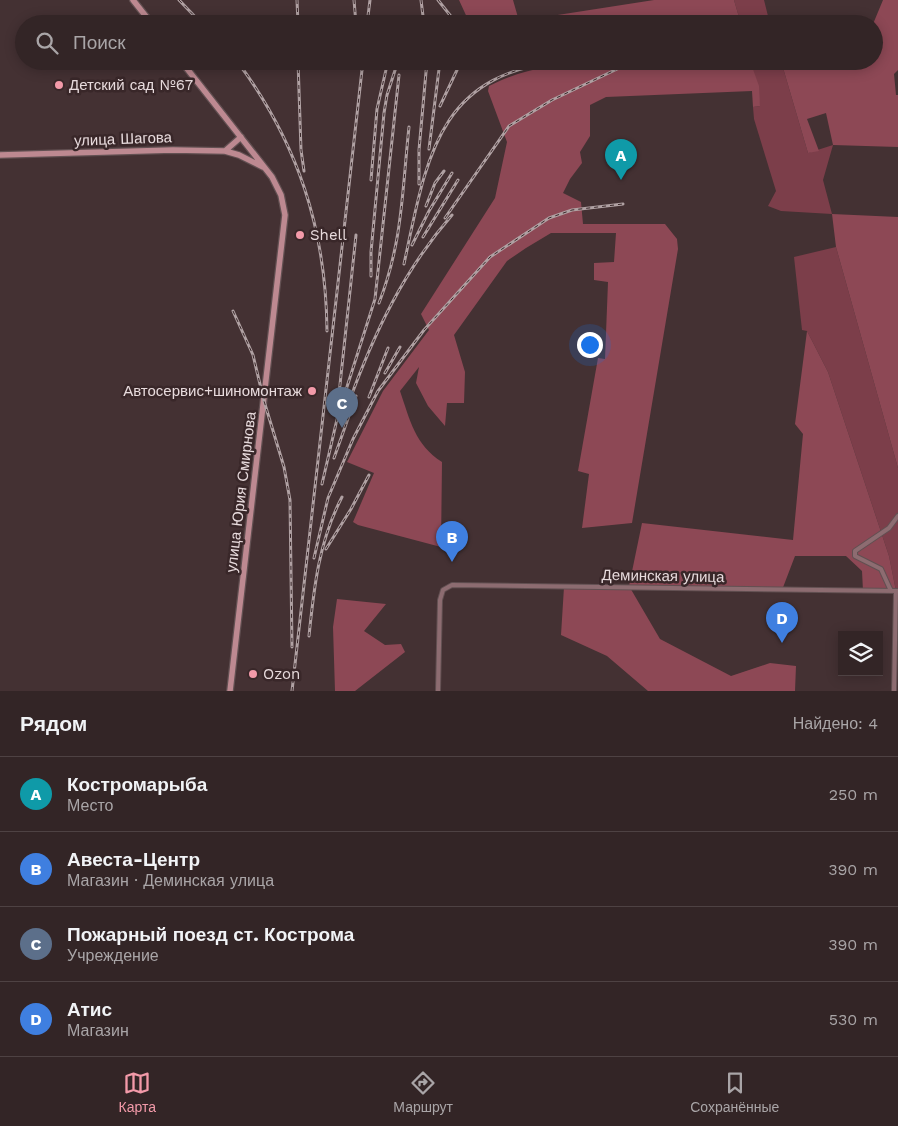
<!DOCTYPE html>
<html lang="ru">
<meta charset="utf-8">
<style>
:root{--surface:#332526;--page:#3b2d2e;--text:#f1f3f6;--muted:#a9a5a7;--line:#4e4243;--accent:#f39aa9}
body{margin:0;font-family:"Work Sans",sans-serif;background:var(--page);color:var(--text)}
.controls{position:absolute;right:15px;bottom:15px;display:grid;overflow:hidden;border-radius:0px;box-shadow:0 2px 12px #0003}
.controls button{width:45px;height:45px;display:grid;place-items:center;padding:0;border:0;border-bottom:1px solid var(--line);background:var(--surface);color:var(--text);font:25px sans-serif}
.you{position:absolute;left:589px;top:344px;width:18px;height:18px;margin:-12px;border:4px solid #fff;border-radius:50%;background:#1a73e8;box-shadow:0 0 0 8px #1a73e833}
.badge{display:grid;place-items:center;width:32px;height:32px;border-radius:50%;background:var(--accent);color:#fff;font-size:16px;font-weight:700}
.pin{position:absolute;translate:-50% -41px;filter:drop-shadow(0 1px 2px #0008)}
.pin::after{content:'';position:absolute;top:26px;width:18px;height:15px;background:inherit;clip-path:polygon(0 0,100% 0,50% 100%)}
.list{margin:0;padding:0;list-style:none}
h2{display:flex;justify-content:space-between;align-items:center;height:65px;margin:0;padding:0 20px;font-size:21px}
h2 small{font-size:16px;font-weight:400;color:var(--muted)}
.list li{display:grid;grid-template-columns:32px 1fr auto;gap:15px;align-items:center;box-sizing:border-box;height:75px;padding:0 20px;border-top:1px solid var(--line)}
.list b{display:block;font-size:19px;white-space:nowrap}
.list p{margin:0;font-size:16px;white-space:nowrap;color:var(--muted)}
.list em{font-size:16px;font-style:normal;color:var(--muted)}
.icon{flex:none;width:28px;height:28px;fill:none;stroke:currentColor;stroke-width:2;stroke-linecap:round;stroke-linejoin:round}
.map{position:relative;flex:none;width:898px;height:691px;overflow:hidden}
.search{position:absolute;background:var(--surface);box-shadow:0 2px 12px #0003;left:15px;right:15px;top:15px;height:55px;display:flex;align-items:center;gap:12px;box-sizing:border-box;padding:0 18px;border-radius:28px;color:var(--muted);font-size:19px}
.sheet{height:365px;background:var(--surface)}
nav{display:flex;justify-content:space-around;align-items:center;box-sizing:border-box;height:70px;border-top:1px solid var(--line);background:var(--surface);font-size:14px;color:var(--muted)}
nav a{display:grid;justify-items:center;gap:2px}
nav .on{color:var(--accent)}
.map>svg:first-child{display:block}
</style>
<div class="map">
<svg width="898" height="691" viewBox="0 0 898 691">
<rect width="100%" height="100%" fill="#443133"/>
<path fill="#7c3e4a" d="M 734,0 L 764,0 L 770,24 L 741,24 Z
M 750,61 L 781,61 L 808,153 L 833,145 L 823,180 L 832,214 L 781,211 L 768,206 L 776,191 L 754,119 L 753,107 L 760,106 Z
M 836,247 L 898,468 L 898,591 L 896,591 L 889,556 L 828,372 L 807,331 L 802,330 L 794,257 Z"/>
<path fill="#8d4855" d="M 459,0 L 513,0 L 519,21 L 654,0 L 734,0 L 741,24 L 470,24 Z
M 883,0 L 898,0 L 898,70 L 894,74 L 896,95 L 898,95 L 898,147 L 833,145 L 826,113 L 807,119 L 819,151 L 808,153 L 781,61 L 874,61 L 873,24 Z
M 589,61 L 750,61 L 759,86 L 760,106 L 753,107 L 752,91 L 606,97 L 590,105 L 590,136 L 580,152 L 582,163 L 570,179 L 563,193 L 581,202 L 583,224 L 665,224 L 677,239 L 678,249 L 632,523 L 582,528 L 589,474 L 578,471 L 598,358 L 605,359 L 608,282 L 594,280 L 594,263 L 614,262 L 616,233 L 551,233 L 526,248 L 507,261 L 454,335 L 465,372 L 464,403 L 447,403 L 445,426 L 428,406 L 416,383 L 419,367 L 400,391 C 410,420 415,445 442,462 L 441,547 L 358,525 L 353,522 L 374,473 L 347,462 L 383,391 L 429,330 L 421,314 L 495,198 L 507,142 L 488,91 L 489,86 C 522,69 553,65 589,61 Z
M 832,214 L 898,217 L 898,468 L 836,247 Z
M 807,331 L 828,372 L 889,556 L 896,591 L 863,591 L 862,571 L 846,556 L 795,556 L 782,590 L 629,586 L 660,639 L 731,676 L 770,663 L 796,666 L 795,691 L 648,691 L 607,656 L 561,635 L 564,587 L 629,586 L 642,523 L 793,540 L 803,434 L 795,424 Z
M 337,599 L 386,604 L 364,631 L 385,645 L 401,644 L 405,652 L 355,691 L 335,691 L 333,627 Z"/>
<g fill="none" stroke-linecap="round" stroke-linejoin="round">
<g stroke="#625052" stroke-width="6">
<path id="street" d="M 891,591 L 881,569 L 855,556 L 855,551 L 889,528 L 898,516
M 438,691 L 440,600 L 443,590 L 452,585 L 898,591
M 894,691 L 896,591"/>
</g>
<g stroke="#625052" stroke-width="8">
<path id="secondary" d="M 133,0 L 152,24
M 181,61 L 272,177 L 281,195 L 285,215 L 230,691
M 225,151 L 241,137
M 0,155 L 173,150 L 225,151 L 239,155 L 263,167"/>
</g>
<use href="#street" stroke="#8d6c71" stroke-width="4"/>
<use href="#secondary" stroke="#bd8991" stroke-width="5.5"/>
<g stroke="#b0a1a3" stroke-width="3">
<path id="rail" d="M 179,0 L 202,24
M 297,0 L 298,24
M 354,0 L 356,24
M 421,0 L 424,24
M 438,0 L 457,24
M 367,24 L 370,0
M 237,61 C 298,143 326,229 327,331
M 298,61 L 301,150 L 304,171
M 440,106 L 457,70
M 429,149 L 440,61
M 371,180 L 377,109 L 388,61
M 419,184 L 419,150 L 427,61
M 426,206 L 435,183 L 444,171
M 445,218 L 509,126 L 552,100 L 634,61
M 423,237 L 458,180
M 412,245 L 429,211 L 452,173
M 404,264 C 427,157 437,72 566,61
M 371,276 L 371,252 L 384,113 L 387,95 L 398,61
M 379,303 C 403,241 402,191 409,127
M 233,311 L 253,355 L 264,401 L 284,467 L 290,500 L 292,647
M 385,373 L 400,347
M 339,394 L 356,235
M 369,397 L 388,348
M 349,402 C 374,333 404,270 452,215
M 334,458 L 356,396
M 322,484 L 338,415 L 375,299 L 399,75
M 326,549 L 351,509 L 369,475
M 314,558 L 328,498 L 353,439 L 378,391 L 424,330 L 490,257 L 549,218 L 572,210 L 623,204
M 309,636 C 314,587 319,541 342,497
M 292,691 L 363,61"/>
</g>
<use href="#rail" stroke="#392729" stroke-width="1" stroke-dasharray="4" stroke-linecap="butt"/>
</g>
<g fill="#f39aa9" stroke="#392729" stroke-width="2">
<circle cx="59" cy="85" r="5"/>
<circle cx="300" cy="235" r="5"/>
<circle cx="312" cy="391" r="5"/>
<circle cx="253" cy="674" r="5"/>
</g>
<g text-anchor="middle" stroke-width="5" stroke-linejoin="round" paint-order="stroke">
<g font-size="15" fill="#e8dbdd" stroke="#392729" text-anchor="start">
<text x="69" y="90">Детский сад №67</text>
<text x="310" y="240">Shell</text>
<text x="302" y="396" text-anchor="end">Автосервис+шиномонтаж</text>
<text x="263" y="679">Ozon</text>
</g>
<g font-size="15" fill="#e8dbdd" stroke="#392729">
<text transform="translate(123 139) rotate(-2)" y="5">улица Шагова</text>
<text transform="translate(241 492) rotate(-83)" y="5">улица Юрия Смирнова</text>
<text transform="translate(663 576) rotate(1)" y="5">Деминская улица</text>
</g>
</g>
</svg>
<div class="controls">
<button><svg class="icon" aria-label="layers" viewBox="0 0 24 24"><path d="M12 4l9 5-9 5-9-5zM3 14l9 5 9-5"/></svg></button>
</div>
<div class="you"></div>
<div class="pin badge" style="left:621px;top:180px;background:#0f9aa8">A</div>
<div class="pin badge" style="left:452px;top:562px;background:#3f7fe0">B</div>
<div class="pin badge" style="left:342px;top:428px;background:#5c6f8a">C</div>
<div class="pin badge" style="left:782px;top:643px;background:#3f7fe0">D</div>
<div class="search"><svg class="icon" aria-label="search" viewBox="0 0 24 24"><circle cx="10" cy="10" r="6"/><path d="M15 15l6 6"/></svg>Поиск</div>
</div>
<section class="sheet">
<h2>Рядом<small>Найдено: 4</small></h2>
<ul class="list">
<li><span class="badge" style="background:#0f9aa8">A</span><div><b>Костромарыба</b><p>Место</p></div><em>250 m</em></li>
<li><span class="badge" style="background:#3f7fe0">B</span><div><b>Авеста-Центр</b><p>Магазин · Деминская улица</p></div><em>390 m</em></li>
<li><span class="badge" style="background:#5c6f8a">C</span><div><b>Пожарный поезд ст. Кострома</b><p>Учреждение</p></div><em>390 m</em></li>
<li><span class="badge" style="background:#3f7fe0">D</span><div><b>Атис</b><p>Магазин</p></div><em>530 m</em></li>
</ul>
</section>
<nav>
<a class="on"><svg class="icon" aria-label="map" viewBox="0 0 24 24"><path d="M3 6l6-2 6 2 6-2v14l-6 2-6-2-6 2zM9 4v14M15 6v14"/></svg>Карта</a>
<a><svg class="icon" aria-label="directions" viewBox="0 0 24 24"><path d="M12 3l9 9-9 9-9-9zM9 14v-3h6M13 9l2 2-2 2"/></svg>Маршрут</a>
<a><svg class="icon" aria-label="saved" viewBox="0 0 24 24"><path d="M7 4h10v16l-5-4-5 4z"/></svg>Сохранённые</a>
</nav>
